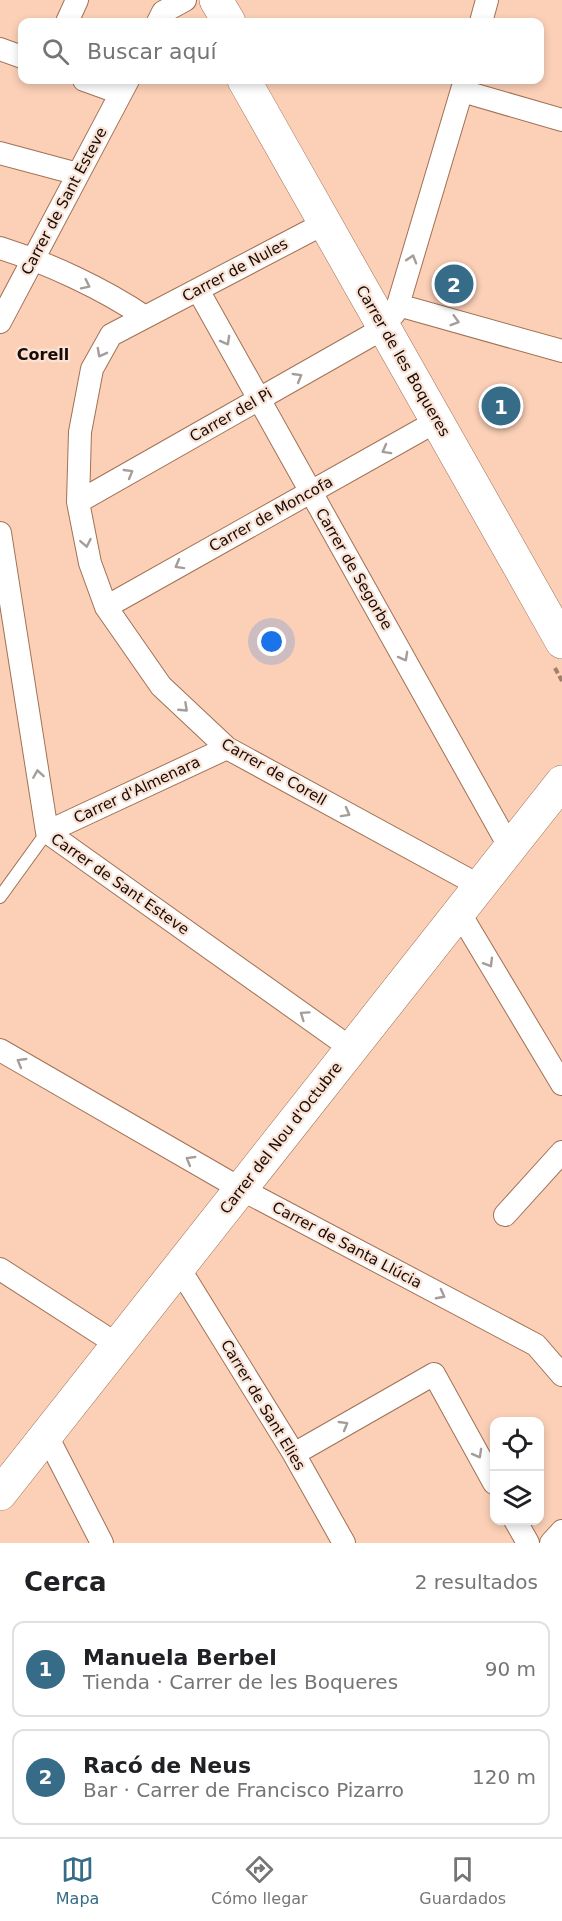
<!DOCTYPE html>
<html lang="es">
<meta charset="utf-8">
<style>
:root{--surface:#fff;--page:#f6f6f6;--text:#202124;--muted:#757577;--line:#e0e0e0;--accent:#366c87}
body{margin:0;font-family:"DejaVu Sans",sans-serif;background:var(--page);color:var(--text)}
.controls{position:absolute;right:18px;bottom:18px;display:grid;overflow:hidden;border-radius:12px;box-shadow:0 3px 9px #0003}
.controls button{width:54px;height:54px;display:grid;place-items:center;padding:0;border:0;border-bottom:2px solid var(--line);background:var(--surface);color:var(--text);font:30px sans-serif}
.you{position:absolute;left:272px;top:642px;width:21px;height:21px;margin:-15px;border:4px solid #fff;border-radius:50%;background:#1a73e8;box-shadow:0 0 0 9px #1a73e833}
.badge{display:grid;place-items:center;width:39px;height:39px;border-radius:50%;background:var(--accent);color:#fff;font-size:20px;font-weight:700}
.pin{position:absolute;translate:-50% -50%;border:3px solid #fff;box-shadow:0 2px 6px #0006}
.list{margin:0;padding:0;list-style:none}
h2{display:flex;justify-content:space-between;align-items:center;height:78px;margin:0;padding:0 24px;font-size:26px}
h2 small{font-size:20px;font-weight:400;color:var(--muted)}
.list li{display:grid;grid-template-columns:39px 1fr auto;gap:18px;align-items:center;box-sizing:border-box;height:96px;margin:0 12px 12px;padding:0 12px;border:2px solid var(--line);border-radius:12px}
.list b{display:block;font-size:22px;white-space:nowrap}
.list p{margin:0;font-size:20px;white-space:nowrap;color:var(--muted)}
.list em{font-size:20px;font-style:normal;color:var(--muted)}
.icon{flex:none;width:33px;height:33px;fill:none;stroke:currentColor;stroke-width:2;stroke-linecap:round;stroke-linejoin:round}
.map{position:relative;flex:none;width:562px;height:1543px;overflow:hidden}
.search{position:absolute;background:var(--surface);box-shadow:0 3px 9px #0003;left:18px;right:18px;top:18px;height:66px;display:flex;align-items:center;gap:15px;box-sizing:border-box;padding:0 21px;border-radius:12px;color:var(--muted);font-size:22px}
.sheet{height:294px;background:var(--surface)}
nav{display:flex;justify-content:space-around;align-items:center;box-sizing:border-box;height:84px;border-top:2px solid var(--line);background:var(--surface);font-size:16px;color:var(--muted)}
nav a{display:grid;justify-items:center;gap:3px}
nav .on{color:var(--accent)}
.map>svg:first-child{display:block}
</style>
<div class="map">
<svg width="562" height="1543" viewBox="0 0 562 1543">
<rect width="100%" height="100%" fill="#fbd0b7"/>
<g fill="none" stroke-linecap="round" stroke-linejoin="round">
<g stroke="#a17154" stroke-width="14">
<path id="lane" d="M 0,897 L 47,832"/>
</g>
<g stroke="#a17154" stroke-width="24">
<path id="street" d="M 67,22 L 77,0
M 158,22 L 163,12 L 185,0
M 481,22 L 487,0
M 0,49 L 22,57
M 84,80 L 120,93
M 462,91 L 562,120
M 0,153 L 78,174
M 325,223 L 111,335 L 92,369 L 80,432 L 78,502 L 90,563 L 106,607 L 161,686 L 227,748 L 480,886
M 0,248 C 48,263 104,289 145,317
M 198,290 L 510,848
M 398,305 L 562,351
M 394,314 L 398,305 L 465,80
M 0,322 L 128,80
M 78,502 L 384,328
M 0,533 L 47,832 L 352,1049
M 106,607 L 437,421
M 47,832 L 227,748
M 459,912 L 562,1084
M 0,1050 L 241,1189 L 536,1345 L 562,1375
M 505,1215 L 562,1152
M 179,1268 L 294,1454 L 344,1543
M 0,1269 L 118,1345
M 47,1436 L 102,1543
M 294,1454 L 434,1374 L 494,1483
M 515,1520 L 528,1543
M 551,1543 L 562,1531"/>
</g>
<g stroke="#a17154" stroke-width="34">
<path id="secondary" d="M 216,0 L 229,22
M 244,80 L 562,642
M 0,1494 L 562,782"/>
</g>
<path stroke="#a07f6d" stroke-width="4" stroke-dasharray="6 3" stroke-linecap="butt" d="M 555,668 L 562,681"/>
<use href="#lane" stroke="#fff" stroke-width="12"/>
<use href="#street" stroke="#fff" stroke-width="22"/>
<use href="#secondary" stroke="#fff" stroke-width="33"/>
</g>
<defs><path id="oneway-chevron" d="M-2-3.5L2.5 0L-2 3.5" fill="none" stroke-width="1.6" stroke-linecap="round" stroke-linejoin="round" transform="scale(1.5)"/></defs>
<g stroke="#a49d9a">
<use href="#oneway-chevron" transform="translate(412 259) rotate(-73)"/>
<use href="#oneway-chevron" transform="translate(86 285) rotate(26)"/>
<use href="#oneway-chevron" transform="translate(455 321) rotate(16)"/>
<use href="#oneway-chevron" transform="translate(226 341) rotate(61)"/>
<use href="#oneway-chevron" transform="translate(101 353) rotate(118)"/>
<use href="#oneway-chevron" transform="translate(298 377) rotate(-30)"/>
<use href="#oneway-chevron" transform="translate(386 450) rotate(151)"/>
<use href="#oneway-chevron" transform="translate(129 473) rotate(-30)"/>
<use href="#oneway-chevron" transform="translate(86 543) rotate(79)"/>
<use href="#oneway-chevron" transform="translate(179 565) rotate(151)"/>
<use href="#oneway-chevron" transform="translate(404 657) rotate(61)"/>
<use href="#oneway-chevron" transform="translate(184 708) rotate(43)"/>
<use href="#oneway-chevron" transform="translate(38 774) rotate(-99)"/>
<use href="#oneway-chevron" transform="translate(346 813) rotate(29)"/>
<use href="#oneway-chevron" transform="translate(489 963) rotate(59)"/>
<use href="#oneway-chevron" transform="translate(304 1015) rotate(-145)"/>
<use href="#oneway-chevron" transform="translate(21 1062) rotate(-150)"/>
<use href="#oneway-chevron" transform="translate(190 1160) rotate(-150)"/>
<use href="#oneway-chevron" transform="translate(441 1295) rotate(28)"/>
<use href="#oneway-chevron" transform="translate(344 1425) rotate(-30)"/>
<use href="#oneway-chevron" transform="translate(478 1454) rotate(61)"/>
</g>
<g text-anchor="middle" stroke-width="4.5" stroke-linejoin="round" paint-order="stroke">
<g font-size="15" fill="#1b0902" stroke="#f8e3d6">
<text transform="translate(64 201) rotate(-62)" y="5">Carrer de Sant Esteve</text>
<text transform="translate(235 270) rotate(-28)" y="5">Carrer de Nules</text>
<text transform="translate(403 361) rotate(60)" y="5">Carrer de les Boqueres</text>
<text transform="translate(231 415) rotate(-30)" y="5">Carrer del Pi</text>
<text transform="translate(271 514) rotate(-29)" y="5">Carrer de Moncofa</text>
<text transform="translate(354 569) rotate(60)" y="5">Carrer de Segorbe</text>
<text transform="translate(274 772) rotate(30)" y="5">Carrer de Corell</text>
<text transform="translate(137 790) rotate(-25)" y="5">Carrer d'Almenara</text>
<text transform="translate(120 884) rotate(35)" y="5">Carrer de Sant Esteve</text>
<text transform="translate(281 1138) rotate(-52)" y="5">Carrer del Nou d'Octubre</text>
<text transform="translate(347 1245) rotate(28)" y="5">Carrer de Santa Llúcia</text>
<text transform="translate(263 1405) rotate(59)" y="5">Carrer de Sant Elies</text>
</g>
<g font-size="16" font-weight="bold" fill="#1b0902" stroke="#f8e3d6">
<text x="43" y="360">Corell</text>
</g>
</g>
</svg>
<div class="controls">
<button><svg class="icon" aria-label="locate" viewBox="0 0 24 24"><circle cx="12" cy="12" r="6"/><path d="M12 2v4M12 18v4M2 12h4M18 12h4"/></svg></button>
<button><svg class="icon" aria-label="layers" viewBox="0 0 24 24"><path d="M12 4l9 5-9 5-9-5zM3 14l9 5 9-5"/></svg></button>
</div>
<div class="you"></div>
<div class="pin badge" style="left:501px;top:406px">1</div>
<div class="pin badge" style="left:454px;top:284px">2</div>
<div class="search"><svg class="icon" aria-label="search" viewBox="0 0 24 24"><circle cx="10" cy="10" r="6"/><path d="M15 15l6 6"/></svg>Buscar aquí</div>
</div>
<section class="sheet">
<h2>Cerca<small>2 resultados</small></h2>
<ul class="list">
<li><span class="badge">1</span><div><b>Manuela Berbel</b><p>Tienda · Carrer de les Boqueres</p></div><em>90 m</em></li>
<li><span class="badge">2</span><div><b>Racó de Neus</b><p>Bar · Carrer de Francisco Pizarro</p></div><em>120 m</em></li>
</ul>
</section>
<nav>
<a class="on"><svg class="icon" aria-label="map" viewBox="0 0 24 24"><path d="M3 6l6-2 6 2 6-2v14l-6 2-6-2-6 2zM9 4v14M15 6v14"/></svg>Mapa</a>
<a><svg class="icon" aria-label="directions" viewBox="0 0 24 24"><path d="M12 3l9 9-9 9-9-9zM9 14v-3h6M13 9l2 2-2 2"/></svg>Cómo llegar</a>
<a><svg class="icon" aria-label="saved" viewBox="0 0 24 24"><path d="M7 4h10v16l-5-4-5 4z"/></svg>Guardados</a>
</nav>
